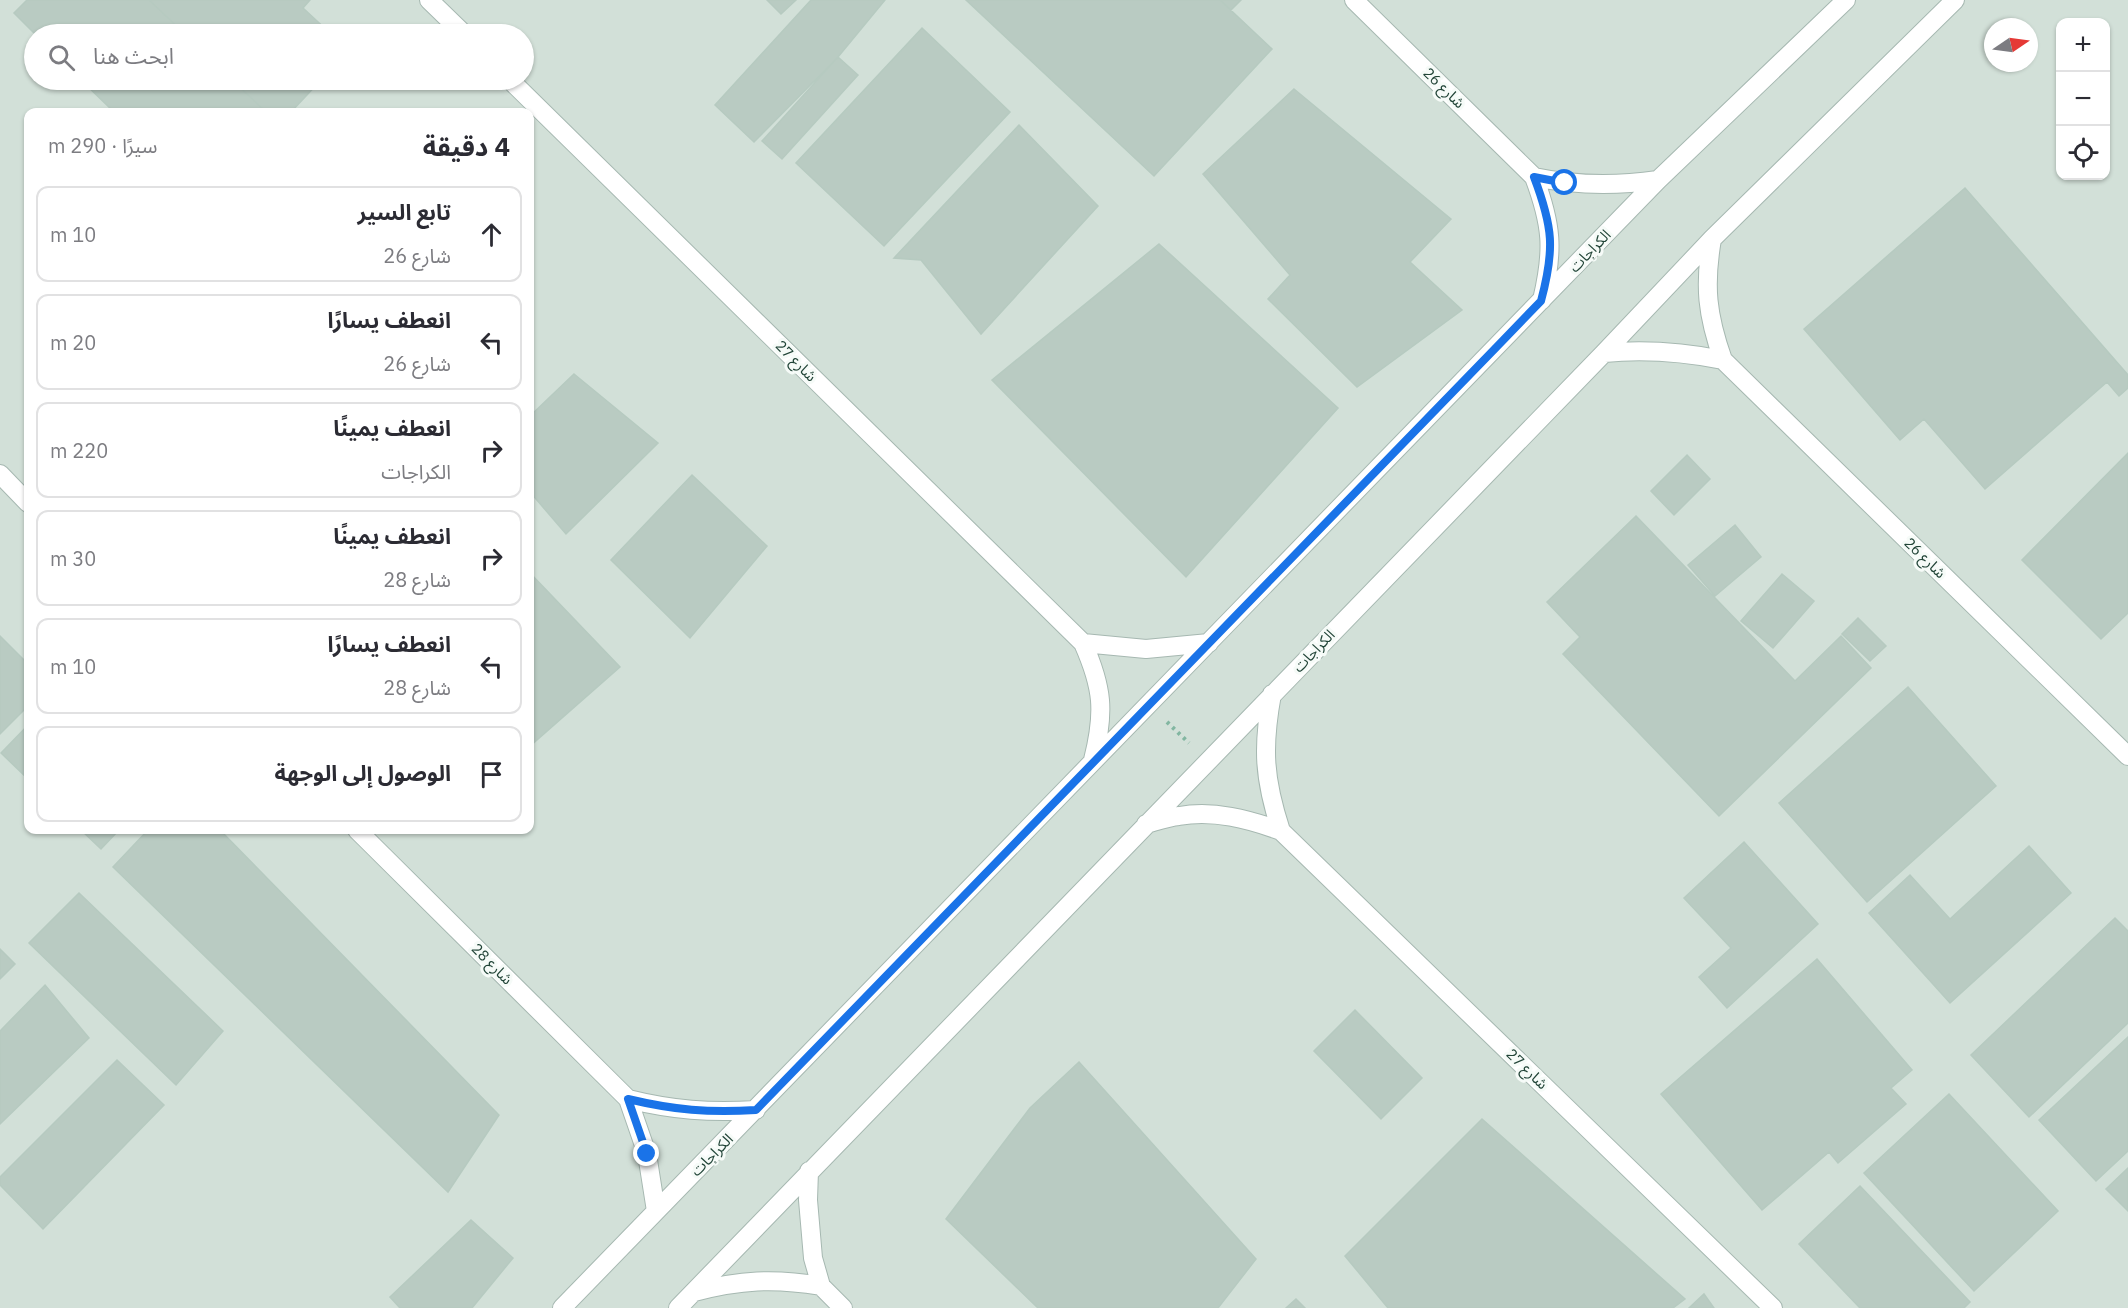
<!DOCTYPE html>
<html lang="ar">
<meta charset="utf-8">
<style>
:root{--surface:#fff;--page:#f2f2f3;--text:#2b2b33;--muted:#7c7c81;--line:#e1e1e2}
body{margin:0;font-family:"IBM Plex Sans","Noto Sans Arabic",sans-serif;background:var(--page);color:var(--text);direction:rtl}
.controls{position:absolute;right:18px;top:18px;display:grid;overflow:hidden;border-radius:12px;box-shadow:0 2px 4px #0004}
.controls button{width:54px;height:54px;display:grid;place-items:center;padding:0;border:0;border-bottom:2px solid var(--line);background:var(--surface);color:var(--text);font:30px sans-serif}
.compass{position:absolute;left:1984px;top:18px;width:54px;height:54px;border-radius:50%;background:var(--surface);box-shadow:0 2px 4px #0004;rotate:77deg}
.stop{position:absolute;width:18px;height:18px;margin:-14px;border:4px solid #1a73e8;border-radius:50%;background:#fff}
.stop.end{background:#1a73e8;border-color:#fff;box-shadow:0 2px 6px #0008}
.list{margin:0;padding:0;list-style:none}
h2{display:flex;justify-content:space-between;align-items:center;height:78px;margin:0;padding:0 24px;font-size:26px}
h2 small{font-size:20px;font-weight:400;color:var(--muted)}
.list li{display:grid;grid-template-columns:39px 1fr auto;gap:18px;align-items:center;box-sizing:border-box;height:96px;margin:0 12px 12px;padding:0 12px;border:2px solid var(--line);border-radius:12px}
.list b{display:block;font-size:22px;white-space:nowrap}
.list p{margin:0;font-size:20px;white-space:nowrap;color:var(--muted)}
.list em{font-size:20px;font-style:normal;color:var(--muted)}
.icon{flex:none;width:33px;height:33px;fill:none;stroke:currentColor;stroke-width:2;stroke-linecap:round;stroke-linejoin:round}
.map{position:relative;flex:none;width:2128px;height:1308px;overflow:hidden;direction:ltr}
.search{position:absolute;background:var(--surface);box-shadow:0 2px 4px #0004;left:24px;top:24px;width:510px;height:66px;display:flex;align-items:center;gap:15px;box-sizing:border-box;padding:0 21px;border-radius:33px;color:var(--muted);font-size:22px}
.panel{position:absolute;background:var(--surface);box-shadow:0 2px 4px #0004;left:24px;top:108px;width:510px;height:726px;border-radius:12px;direction:rtl}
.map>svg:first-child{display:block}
</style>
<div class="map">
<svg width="2128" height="1308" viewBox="0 0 2128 1308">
<rect width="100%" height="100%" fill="#e5efea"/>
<path fill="#d2e0d8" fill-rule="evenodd" d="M 0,0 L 2128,0 L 2128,1308 L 0,1308 ZM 2060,22 L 2106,22 L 2106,176 L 2060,176 ZM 1993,27 L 2029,27 L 2029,63 L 1993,63 ZM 34,34 L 524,34 L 524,80 L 34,80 ZM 28,112 L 530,112 L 530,830 L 28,830 Z"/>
<path fill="#b9cbc2" stroke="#b6cac0" stroke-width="1.5" d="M 27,0 L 149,0 L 185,34 L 35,34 L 14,13 Z
M 149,0 L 310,0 L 303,8 L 331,34 L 185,34 Z
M 767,0 L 796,0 L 781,14 Z
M 811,0 L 885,0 L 838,57 L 754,142 L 715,105 Z
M 966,0 L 1220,0 L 1272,49 L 1154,176 Z
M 1220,0 L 1241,0 L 1231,10 Z
M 922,28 L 1010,112 L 884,246 L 796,163 Z
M 838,57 L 858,75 L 782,159 L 762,141 Z
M 81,80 L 232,80 L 266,112 L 114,112 Z
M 232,80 L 321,80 L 291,112 L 266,112 Z
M 1294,89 L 1451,219 L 1410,262 L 1462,310 L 1357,387 L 1268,299 L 1290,275 L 1203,174 Z
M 1019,125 L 1098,206 L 981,334 L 921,260 L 894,258 Z
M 1965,188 L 2128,375 L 2128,388 L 2119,396 L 2107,382 L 1985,489 L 1924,419 L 1900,440 L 1804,329 Z
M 1159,244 L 1338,408 L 1186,577 L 992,380 Z
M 574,374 L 658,443 L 566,534 L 530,492 L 530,416 Z
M 2128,453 L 2128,613 L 2101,639 L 2022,560 Z
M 1687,455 L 1710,479 L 1674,515 L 1651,491 Z
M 692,475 L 767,546 L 690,638 L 611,560 Z
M 1636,516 L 1795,681 L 1841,636 L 1871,668 L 1719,816 L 1563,654 L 1580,637 L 1547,602 Z
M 1735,525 L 1761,557 L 1715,596 L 1688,565 Z
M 530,573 L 620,667 L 530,746 Z
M 1782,574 L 1814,601 L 1773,648 L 1741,621 Z
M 1858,618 L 1886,646 L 1870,661 L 1842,634 Z
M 0,636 L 28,664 L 28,706 L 0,734 Z
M 1908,687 L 1996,786 L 1867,902 L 1779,803 Z
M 28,725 L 28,779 L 1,753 Z
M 81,830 L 119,830 L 101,849 Z
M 148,830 L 220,830 L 499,1115 L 448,1192 L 113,867 Z
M 1744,842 L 1818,924 L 1727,1008 L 1699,977 L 1731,948 L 1684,898 Z
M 2029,846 L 2071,893 L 1950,1003 L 1869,913 L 1910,875 L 1950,919 Z
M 79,893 L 223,1031 L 176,1085 L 29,943 Z
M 2115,918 L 2128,931 L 2128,1023 L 2029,1117 L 1971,1055 Z
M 0,949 L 15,964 L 0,979 Z
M 1817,959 L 1912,1070 L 1891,1088 L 1906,1104 L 1838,1163 L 1829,1152 L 1762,1210 L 1661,1094 Z
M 45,985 L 89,1038 L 0,1124 L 0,1031 Z
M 1355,1010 L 1422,1078 L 1381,1119 L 1314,1051 Z
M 2128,1037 L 2128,1151 L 2096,1181 L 2039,1120 Z
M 117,1060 L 164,1105 L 43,1229 L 0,1185 L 0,1177 Z
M 1079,1062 L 1256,1259 L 1218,1308 L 1038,1308 L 946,1219 L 1030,1108 Z
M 1949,1094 L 2058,1211 L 1974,1291 L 1864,1173 Z
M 1482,1119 L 1685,1299 L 1673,1308 L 1388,1308 L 1345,1256 Z
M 2128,1168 L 2128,1211 L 2106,1189 Z
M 1860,1186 L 1970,1302 L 1964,1308 L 1860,1308 L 1799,1244 Z
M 471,1220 L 513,1258 L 472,1308 L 400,1308 L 390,1297 Z
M 1704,1294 L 1714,1308 L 1689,1308 Z
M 1296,1299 L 1305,1308 L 1286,1308 Z"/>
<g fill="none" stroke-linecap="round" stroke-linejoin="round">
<g stroke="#a6b8b1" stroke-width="20">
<path id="minor" d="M 429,0 L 464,34
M 1354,0 L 1534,177 C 1552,225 1554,250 1542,300
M 510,80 L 1083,643 C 1103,688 1105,712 1093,760
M 1534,177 C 1577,186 1616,186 1658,180
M 1712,239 C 1704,286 1707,315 1723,360 L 2128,756
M 1604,353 C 1645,349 1683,352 1723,360
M 0,474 L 28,503
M 1083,643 L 1146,649 L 1209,643
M 1272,694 C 1262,748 1264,779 1281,831
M 1146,824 C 1157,821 1168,817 1179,816 C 1214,810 1248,819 1281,831 L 1773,1308
M 357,830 L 628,1099 L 647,1154 L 656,1211
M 628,1099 C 672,1110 710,1113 756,1110
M 809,1171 L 808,1200 L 813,1258 L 821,1286 L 843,1308
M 694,1292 C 740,1280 774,1278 821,1286
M 562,1308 L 1658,180 L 1846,0
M 678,1308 L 1604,353 L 1712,239 L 1955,0"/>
</g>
<path stroke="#82b6a1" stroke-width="4" stroke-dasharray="3 4.5" stroke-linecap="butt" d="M 1167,722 L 1189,743"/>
<use href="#minor" stroke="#fff" stroke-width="18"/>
</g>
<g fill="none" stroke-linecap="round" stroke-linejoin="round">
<path stroke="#1a73e8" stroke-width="8" d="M 647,1154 L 628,1099 C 674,1110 709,1113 756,1110 C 1017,839 1280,571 1541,301 C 1555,249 1553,227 1534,177 L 1565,183"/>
</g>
<g text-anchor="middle" stroke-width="6" stroke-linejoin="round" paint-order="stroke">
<g font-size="15" fill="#214437" stroke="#f6fbf8">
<text transform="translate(1444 88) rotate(44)" y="5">شارع 26</text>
<text transform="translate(1590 251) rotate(-46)" y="5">الكراجات</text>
<text transform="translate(796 361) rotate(45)" y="5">شارع 27</text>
<text transform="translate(1925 558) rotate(44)" y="5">شارع 26</text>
<text transform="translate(1314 651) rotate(-46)" y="5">الكراجات</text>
<text transform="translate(492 964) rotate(45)" y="5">شارع 28</text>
<text transform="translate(1527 1069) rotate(44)" y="5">شارع 27</text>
<text transform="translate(712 1155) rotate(-45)" y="5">الكراجات</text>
</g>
</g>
</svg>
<div class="controls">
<button>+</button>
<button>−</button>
<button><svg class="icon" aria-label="locate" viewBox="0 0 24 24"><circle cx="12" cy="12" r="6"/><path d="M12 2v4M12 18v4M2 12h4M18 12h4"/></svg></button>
</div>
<svg class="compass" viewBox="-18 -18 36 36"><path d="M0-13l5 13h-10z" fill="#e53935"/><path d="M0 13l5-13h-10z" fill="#7c7c81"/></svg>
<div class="stop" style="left:1565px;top:183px"></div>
<div class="stop end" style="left:647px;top:1154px"></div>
<div class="search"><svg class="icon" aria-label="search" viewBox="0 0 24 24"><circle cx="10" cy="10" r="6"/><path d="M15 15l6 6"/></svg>ابحث هنا</div>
<section class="panel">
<h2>4 دقيقة<small>سيرًا · 290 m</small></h2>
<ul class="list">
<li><svg class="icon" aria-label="ahead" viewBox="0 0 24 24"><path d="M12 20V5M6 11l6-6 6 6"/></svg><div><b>تابع السير</b><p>شارع 26</p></div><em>10 m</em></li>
<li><svg class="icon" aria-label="left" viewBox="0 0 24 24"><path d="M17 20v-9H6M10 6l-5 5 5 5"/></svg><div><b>انعطف يسارًا</b><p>شارع 26</p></div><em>20 m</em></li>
<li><svg class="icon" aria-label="right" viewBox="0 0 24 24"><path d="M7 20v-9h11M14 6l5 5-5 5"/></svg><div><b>انعطف يمينًا</b><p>الكراجات</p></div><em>220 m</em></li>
<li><svg class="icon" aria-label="right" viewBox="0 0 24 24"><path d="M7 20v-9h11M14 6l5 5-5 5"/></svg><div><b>انعطف يمينًا</b><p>شارع 28</p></div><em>30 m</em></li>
<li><svg class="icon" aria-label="left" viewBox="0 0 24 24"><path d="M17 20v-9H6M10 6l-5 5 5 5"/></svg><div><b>انعطف يسارًا</b><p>شارع 28</p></div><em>10 m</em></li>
<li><svg class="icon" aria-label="arrive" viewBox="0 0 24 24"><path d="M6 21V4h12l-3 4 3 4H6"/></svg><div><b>الوصول إلى الوجهة</b></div></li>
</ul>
</section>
</div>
